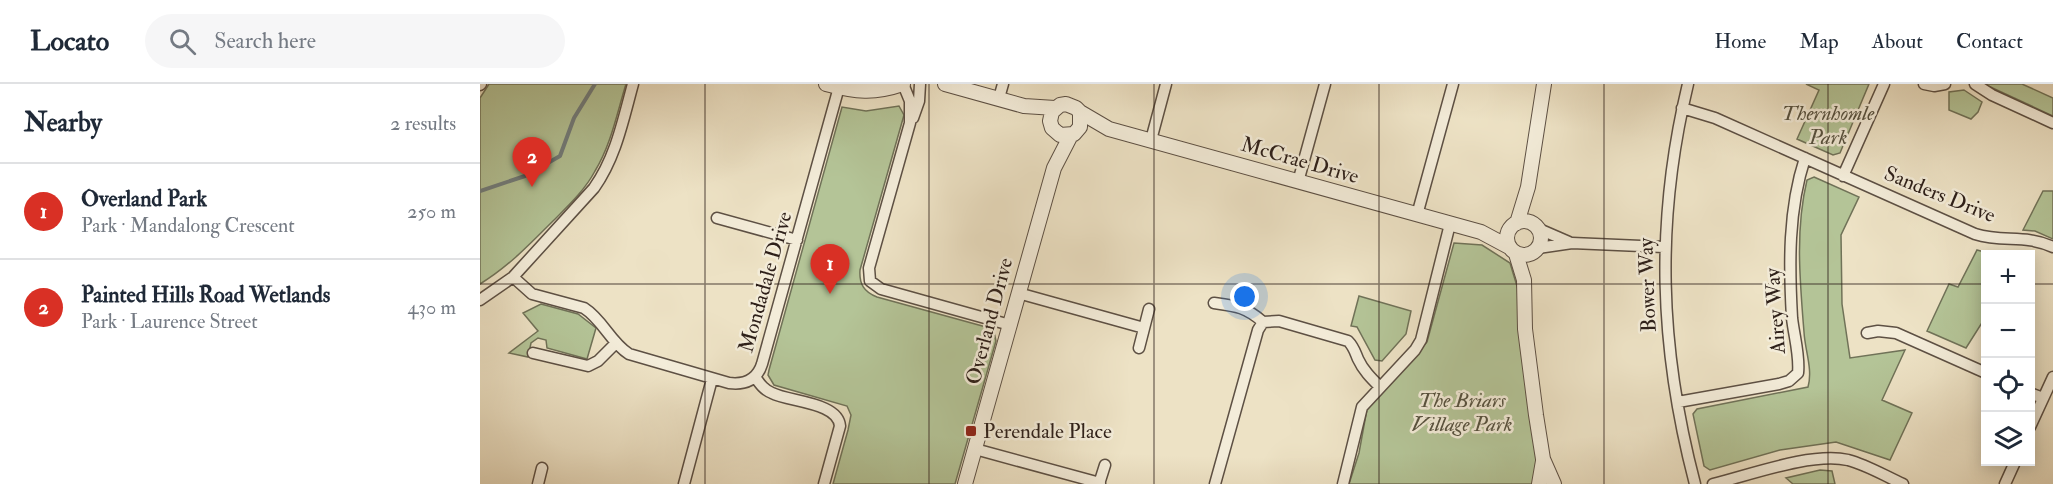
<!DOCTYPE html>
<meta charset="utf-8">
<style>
:root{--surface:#fff;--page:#f6f6f7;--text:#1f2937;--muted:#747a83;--line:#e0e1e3;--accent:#d93025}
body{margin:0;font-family:"IM FELL Double Pica",serif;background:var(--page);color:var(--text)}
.controls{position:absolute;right:18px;bottom:18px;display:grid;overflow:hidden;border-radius:0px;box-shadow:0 3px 15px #0003}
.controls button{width:54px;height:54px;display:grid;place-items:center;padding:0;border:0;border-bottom:2px solid var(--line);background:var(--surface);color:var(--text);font:30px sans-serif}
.you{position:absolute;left:765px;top:213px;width:21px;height:21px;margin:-15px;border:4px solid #fff;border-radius:50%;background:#1a73e8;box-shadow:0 0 0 9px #1a73e833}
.badge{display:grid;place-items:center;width:39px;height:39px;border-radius:50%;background:var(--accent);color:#fff;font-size:20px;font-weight:700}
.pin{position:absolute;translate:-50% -50px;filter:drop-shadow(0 2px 3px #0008)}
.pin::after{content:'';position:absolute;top:32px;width:21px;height:18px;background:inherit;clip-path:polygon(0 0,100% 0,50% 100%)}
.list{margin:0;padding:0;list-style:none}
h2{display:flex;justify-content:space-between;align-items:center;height:78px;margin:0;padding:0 24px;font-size:26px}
h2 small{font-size:20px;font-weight:400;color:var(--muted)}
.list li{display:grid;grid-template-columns:39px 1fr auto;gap:18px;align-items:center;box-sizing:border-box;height:96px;padding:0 24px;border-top:2px solid var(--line)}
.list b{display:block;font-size:22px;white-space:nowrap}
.list p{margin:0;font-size:20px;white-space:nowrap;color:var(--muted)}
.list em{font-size:20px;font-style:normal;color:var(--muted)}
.icon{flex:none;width:33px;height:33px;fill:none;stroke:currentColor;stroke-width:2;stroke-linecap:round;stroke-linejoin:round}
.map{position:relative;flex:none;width:1573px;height:400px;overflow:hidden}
header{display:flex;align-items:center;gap:36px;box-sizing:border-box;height:84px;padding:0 30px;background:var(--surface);border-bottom:2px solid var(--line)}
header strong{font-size:28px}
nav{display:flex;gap:33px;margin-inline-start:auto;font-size:21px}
.search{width:420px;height:54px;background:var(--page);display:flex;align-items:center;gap:15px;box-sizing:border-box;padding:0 21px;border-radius:33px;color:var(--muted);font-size:22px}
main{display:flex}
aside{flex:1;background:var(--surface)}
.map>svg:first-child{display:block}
</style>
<header>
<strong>Locato</strong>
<div class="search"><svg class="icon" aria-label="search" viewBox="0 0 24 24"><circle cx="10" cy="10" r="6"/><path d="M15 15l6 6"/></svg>Search here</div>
<nav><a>Home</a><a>Map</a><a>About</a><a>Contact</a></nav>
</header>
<main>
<aside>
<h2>Nearby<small>2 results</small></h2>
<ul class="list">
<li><span class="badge">1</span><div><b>Overland Park</b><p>Park · Mandalong Crescent</p></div><em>250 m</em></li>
<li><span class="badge">2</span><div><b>Painted Hills Road Wetlands</b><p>Park · Laurence Street</p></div><em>430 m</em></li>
</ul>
</aside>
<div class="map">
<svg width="1573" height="400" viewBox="0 0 1573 400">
<rect width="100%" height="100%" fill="#ede2c5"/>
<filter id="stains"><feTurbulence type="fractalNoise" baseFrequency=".00333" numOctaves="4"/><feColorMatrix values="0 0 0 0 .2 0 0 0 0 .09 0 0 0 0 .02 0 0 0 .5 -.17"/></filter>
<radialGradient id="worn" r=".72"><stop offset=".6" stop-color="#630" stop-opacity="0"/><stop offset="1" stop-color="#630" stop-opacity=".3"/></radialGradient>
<path fill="#b4c497" stroke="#707258" stroke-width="1.5" d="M 9,0 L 146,0 C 137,29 131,61 115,87 C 105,106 88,122 73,137 C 50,160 28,183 0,200 L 0,14 Z
M 1326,0 L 1389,0 L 1360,69 L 1353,71 L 1317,55 L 1339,6 Z
M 1504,0 L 1542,0 L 1573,14 L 1573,32 Z
M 1484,6 L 1502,18 L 1498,28 L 1491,35 L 1469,26 L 1469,8 Z
M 419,22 L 424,31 L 380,186 C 379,200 384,208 397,213 L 506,243 L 514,248 L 516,257 L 475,400 L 353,400 L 368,346 L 371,331 L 367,322 L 294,301 L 288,291 L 289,286 L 362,23 L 386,27 Z
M 1334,93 L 1379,113 L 1361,151 L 1362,220 L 1370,274 L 1425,266 L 1402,316 L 1432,329 L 1410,376 L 1356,358 L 1300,366 L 1230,386 L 1224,382 L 1213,330 L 1217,325 L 1328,303 C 1333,285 1325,267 1324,248 C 1320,198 1315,146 1327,96 Z
M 1563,107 L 1573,107 L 1573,155 L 1555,147 L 1543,146 Z
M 974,159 L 1002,161 L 1030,179 L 1040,212 L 1058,372 L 1054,400 L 869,400 L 879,369 L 887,325 L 947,258 Z
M 1497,166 L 1512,170 L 1506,171 L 1505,234 L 1486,264 L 1447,247 L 1469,200 L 1478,203 Z
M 879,212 L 931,227 L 926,250 L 902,277 L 895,276 L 877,243 L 871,242 Z
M 61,220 L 98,230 L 116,244 L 107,275 L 67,264 L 66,256 L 58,254 L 51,259 L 48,273 L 29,269 L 58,247 L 43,229 Z
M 1340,386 L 1352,387 L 1355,400 L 1313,400 L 1306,394 Z"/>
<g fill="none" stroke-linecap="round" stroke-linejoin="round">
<path stroke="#717d7d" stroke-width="4" d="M 0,107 L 45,92 L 80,72 L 94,34 L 115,0"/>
<g stroke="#5d5044" stroke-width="13">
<path id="minor" d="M 423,0 L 430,17 L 430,39 L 389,184 L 390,197 L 401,205 L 530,241
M 1208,0 C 1175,137 1179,263 1215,400
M 1444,0 L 1454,2 L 1465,0
M 1495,0 L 1512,11 L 1573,39
M 0,1 L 1,0
M 519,14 L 523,0
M 1202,24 L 1235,34 L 1495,150 C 1524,159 1544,150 1573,163
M 433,34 L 439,17 L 440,0
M 671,56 L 686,0
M 1363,92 L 1404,0
M 818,98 L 845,0
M 937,131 L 973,0
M 237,134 L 317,156
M 1059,145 L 1089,158
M 1058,164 L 1092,159 L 1184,163
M 33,193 L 52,210 L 104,224 C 123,236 130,258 149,270 L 249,299 C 265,301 277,296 282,280 L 359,3
M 538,209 L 664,244
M 0,216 L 33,193 L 114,104 C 136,73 143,36 153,0
M 734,219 C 756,222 766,223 783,238
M 1387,249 L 1398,247 L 1416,249 L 1506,289
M 659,264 L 669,225
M 53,269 L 108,282 L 118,277 L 136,259
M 275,293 C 280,300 284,306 292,309 C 309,318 358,318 360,342 L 344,400
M 1550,309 L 1563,314
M 1198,318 L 1299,300 L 1309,297 L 1318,289 C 1320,272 1314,252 1312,234 C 1309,181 1308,126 1325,74
M 1550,343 L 1573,293
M 495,365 L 620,399
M 58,400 L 62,384
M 204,400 L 232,295
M 619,400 L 625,381
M 735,400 L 778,246 L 783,238 L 799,237 L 868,257 C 874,263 875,268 878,275 C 883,286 891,294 900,303
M 863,400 L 882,323 L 935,266 L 941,256 L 970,140
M 1233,400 C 1270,391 1331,368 1368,376 C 1387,381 1405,392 1423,400
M 1525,400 L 1535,378"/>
</g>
<g stroke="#5d5044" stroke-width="16">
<path id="tertiary" d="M 346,0 C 376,8 394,10 423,0
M 465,0 L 544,22 L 575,24
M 600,28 L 600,43 L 594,50 L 580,51 L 572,44 L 570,37 L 572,28 L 580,21 L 586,20 L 596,24 L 600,28 L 629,45 L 1001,148 L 1029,163
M1027 154a17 17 0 1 1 34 0a17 17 0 1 1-34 0Z
M 1037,139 L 1048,103 L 1064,0
M 1036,170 L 1044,196 L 1045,245 L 1056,331 L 1063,375 L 1074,400
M 485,400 L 574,84 L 591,51
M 1059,400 L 1063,377"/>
</g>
<use href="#minor" stroke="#f3ecd9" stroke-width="10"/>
<use href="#tertiary" stroke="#f3ecd9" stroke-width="14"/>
</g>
<path fill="none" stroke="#2d1f19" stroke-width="1.5" stroke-opacity="0.55" d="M 225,0 L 225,400M 449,0 L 449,400M 674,0 L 674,400M 899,0 L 899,400M 1124,0 L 1124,400M 1348,0 L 1348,400M 0,200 L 1506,200M 1550,200 L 1573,200"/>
<rect fill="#8f2418" stroke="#f3ecd9" stroke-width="2" x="485" y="341" width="12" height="12" rx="3"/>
<g text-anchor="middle" stroke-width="5" stroke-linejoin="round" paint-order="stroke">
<g font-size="21" font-style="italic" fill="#56513f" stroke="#f3ecd9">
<text x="1348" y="36">Thernhomle<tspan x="1348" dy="24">Park</tspan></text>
<text x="982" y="323">The Briars<tspan x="982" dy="24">Village Park</tspan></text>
</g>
<g font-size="21" fill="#2d1f19" stroke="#f3ecd9">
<text transform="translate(820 76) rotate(16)" y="7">McCrae Drive</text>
<text transform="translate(1460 110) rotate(22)" y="7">Sanders Drive</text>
<text transform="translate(285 198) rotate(-74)" y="7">Mondadale Drive</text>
<text transform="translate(1167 201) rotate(-92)" y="7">Bower Way</text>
<text transform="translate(1295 227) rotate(-94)" y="7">Airey Way</text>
<text transform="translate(509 237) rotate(-75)" y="7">Overland Drive</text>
</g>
<g font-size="21" fill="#2d1f19" stroke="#f3ecd9" text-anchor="start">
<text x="503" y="354">Perendale Place</text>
</g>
</g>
<rect width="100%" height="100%" filter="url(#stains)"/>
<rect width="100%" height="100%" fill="url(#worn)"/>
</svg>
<div class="controls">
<button>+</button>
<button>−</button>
<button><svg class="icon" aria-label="locate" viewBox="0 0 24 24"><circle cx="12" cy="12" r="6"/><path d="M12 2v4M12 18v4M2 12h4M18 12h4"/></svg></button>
<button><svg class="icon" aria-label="layers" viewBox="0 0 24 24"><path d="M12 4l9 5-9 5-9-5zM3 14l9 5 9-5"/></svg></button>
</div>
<div class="you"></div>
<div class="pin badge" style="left:350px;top:210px">1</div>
<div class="pin badge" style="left:52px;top:103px">2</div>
</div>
</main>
